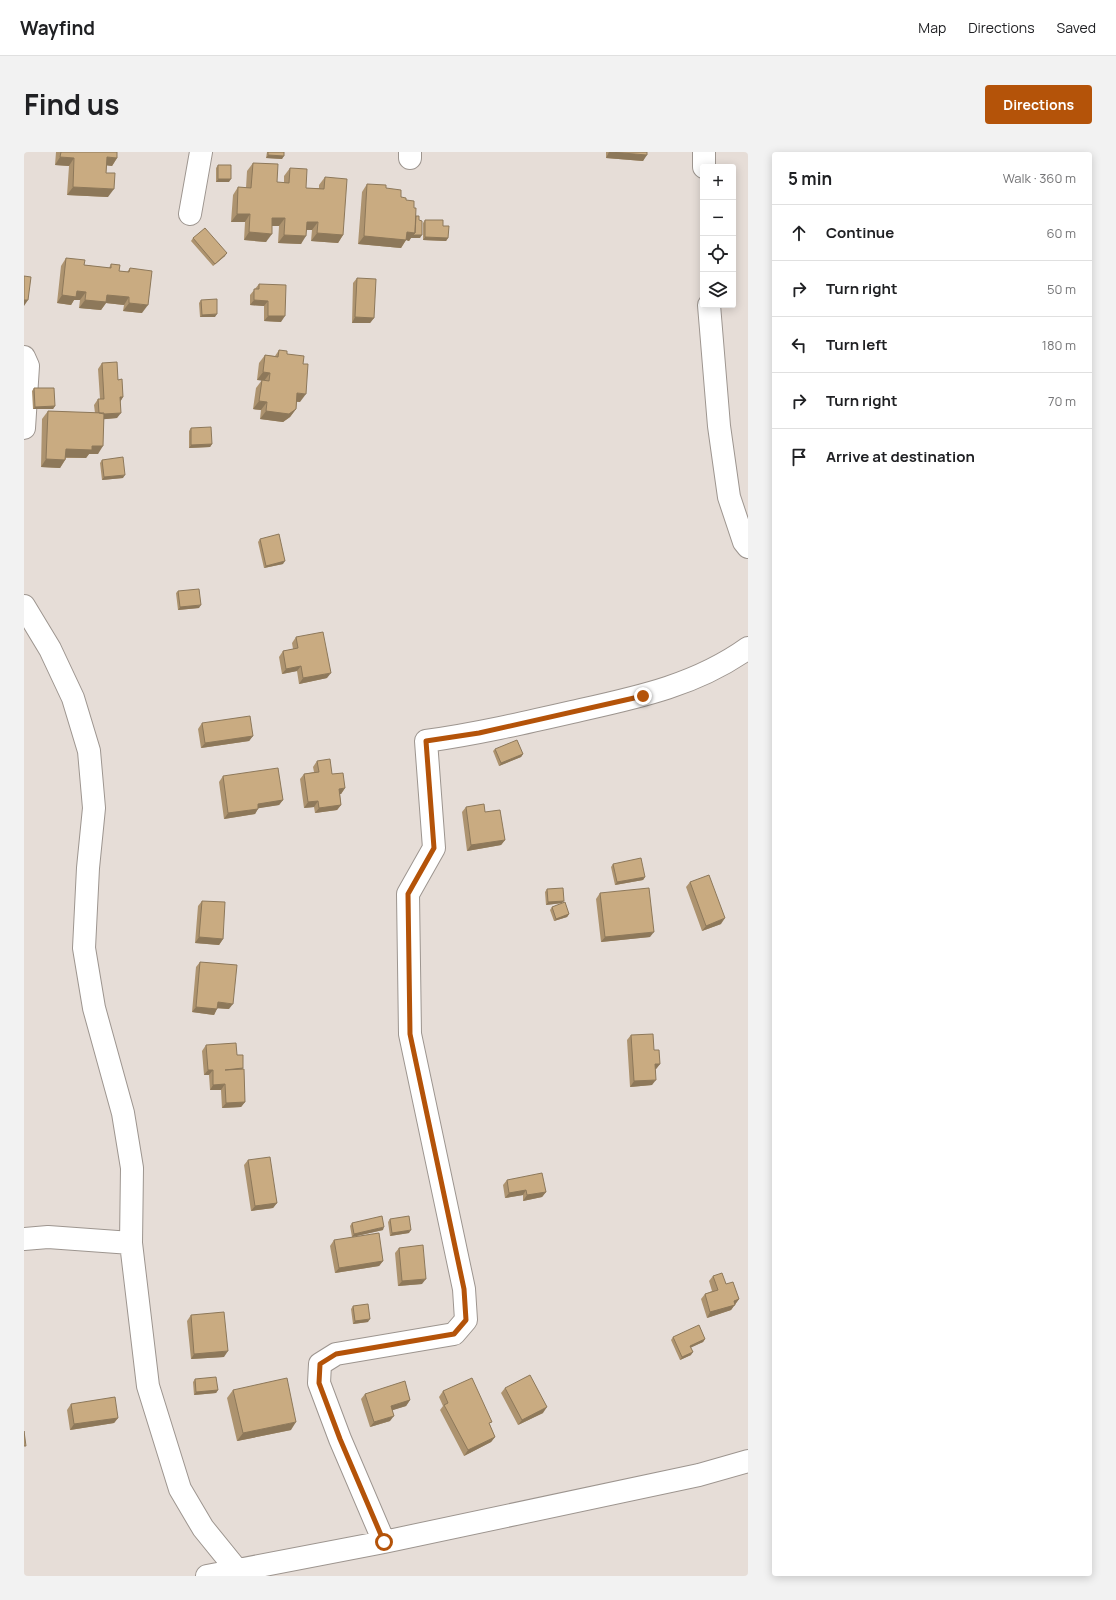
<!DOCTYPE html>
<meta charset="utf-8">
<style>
:root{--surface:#fff;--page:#f2f2f2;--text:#202124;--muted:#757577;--line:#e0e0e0;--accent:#b45309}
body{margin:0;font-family:Manrope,sans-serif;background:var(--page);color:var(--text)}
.controls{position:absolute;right:12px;top:12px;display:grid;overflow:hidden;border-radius:4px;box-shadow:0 2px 10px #0003}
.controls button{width:36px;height:36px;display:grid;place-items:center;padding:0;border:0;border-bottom:1px solid var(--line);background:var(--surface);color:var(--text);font:20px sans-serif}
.stop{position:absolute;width:12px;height:12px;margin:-9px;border:3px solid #b45309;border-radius:50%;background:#fff}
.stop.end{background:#b45309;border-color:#fff;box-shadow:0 1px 4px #0008}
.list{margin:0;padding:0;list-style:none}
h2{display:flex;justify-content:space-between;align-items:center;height:52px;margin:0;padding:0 16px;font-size:17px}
h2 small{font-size:13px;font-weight:400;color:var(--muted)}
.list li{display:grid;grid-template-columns:26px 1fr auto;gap:12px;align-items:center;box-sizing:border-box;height:56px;padding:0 16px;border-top:1px solid var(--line)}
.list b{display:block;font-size:15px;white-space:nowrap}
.list em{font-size:13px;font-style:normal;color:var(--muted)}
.icon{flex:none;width:22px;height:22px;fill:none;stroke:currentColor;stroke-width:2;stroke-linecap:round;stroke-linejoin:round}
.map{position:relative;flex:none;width:724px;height:1424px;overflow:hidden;border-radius:4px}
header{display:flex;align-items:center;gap:24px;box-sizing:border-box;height:56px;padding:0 20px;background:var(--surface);border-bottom:1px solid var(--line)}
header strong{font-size:19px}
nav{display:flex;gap:22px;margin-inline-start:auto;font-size:14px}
.intro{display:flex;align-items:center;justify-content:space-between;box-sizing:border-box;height:96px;padding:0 24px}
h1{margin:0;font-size:28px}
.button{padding:10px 18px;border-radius:4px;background:var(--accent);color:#fff;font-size:14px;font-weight:700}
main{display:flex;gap:24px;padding:0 24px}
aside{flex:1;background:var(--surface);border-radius:4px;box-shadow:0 2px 10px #0003}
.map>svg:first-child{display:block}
</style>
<header>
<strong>Wayfind</strong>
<nav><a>Map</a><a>Directions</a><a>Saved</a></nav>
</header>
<div class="intro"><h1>Find us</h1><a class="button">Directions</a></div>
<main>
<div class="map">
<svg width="724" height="1424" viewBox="0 0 724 1424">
<rect width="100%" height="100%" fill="#e6ddd7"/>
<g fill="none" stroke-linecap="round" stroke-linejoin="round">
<g stroke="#9d958f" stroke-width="24">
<path id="minor" d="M 386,0 L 386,6
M 680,0 L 680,15
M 166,62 L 177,0
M 685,153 L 695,274 L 705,345 L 720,390 L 724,395
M 0,205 L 4,214 L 0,276
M 0,454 L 26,497 L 49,546 L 65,599 L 70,656 L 64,716 L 60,796 L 70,856 L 99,961 L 108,1016 L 107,1091 L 124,1234 L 156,1337 L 179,1376 L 213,1418
M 0,1087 L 24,1085 L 107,1091
M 360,1390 L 316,1287 L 295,1231 L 296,1212 L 312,1202 L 430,1182 L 442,1168 L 440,1137 L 386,882 L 384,742 L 410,696 L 402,589 C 452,582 500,571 548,560 C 611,546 671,534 724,496
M 183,1424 L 360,1390 L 675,1323 L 724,1309"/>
</g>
<use href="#minor" stroke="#fff" stroke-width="22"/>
</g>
<path fill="#ad936f" d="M 32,0 L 93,0 L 93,6 L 88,14 L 83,13 L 82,21 L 84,45 L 43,43 L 45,14 L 31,13 Z
M 243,0 L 260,0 L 258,7 L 242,6 Z
M 582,0 L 623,0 L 619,9 L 582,6 Z
M 229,11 L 253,30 L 260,31 L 260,24 L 266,16 L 282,36 L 295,36 L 295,33 L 301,25 L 319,83 L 314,91 L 287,89 L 288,78 L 283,78 L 277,92 L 254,91 L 255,74 L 248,74 L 242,90 L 220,88 L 221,70 L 207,70 L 209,43 L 214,35 L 222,36 L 223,19 Z
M 194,13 L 205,30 L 192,30 L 192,16 Z
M 343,32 L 362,36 L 382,48 L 390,56 L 392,64 L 396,86 L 387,86 L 385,89 L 382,88 L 377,96 L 334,92 L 338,40 Z
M 401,68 L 419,74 L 424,86 L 422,89 L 399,88 L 399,71 Z
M 169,86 L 201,104 L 189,114 L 167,89 Z
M 42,106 L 60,113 L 85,116 L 87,112 L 95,119 L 103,120 L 106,116 L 118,161 L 99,159 L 100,153 L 82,151 L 77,158 L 55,156 L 56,148 L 50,148 L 47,153 L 33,151 L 37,114 Z
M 333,126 L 350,166 L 346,171 L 328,171 L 329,131 Z
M 235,132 L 257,170 L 240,169 L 240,154 L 226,153 L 226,143 Z
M 177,148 L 191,165 L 176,165 L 175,151 Z
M 255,198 L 263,202 L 276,250 L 273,250 L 272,257 L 266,265 L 259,270 L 236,267 L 237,258 L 229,257 L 232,236 L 238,228 L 233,228 L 235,211 L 241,203 L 251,204 Z
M 78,211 L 94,228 L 99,245 L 96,250 L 93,266 L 80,267 L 74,302 L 65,302 L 62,306 L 42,306 L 41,308 L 36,316 L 17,315 L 18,267 L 24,259 L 71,261 L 70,253 L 74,247 L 76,247 L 74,217 Z
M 10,236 L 31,254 L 29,257 L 9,257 L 8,239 Z
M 167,276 L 188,292 L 186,295 L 165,296 L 165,279 Z
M 78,308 L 99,326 L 78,328 L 76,311 Z
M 236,387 L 259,412 L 240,416 L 234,390 Z
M 154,439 L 175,456 L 154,458 L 152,441 Z
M 272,485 L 303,526 L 275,532 L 273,519 L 258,522 L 255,505 L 259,499 L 269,497 L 268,491 Z
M 178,571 L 229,584 L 225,589 L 177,596 L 174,577 Z
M 471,597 L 499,602 L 497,605 L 475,614 L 469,599 Z
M 293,609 L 308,622 L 321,636 L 317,642 L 316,642 L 317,653 L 313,658 L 291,661 L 290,655 L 280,656 L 276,627 L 280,622 L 290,620 L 289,615 Z
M 199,624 L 259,648 L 255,653 L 234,656 L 231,662 L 200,667 L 195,630 Z
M 442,655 L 461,660 L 481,688 L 477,693 L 443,699 L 438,660 Z
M 589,712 L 621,725 L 619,728 L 591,733 L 587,715 Z
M 666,730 L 697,772 L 678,779 L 662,735 Z
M 523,737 L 538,751 L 522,753 L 521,740 Z
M 576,741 L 626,785 L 577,790 L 572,747 Z
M 178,749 L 199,787 L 195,793 L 171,791 L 174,754 Z
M 528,755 L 545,762 L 543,765 L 530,769 L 526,758 Z
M 176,810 L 205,857 L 193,856 L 190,863 L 168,860 L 172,815 Z
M 607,883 L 630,898 L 636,912 L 632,917 L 631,917 L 628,933 L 606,935 L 603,888 Z
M 182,893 L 213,903 L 219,917 L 221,950 L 217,955 L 198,956 L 197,938 L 186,938 L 185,923 L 180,923 L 178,899 Z
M 224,1008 L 253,1051 L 249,1056 L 227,1059 L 220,1013 Z
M 483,1028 L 522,1040 L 518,1045 L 499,1049 L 499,1043 L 481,1046 L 479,1033 Z
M 366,1067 L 385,1081 L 366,1084 L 364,1070 Z
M 328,1071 L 359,1078 L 328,1085 L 326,1074 Z
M 310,1088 L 359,1109 L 355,1114 L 311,1121 L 306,1094 Z
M 375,1096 L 398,1132 L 374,1134 L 371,1101 Z
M 689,1124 L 702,1132 L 715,1147 L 707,1158 L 683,1166 L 677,1147 L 681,1142 L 688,1139 L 685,1129 Z
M 329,1154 L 344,1170 L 329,1172 L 327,1157 Z
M 167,1163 L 200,1205 L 167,1207 L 163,1169 Z
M 649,1185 L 681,1187 L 679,1190 L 667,1195 L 667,1203 L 656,1208 L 647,1188 Z
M 171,1227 L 194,1238 L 192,1241 L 170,1243 L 169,1230 Z
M 481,1236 L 519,1261 L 494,1273 L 477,1241 Z
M 209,1238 L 267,1278 L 213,1289 L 203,1246 Z
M 419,1239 L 466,1273 L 471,1285 L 467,1290 L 440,1304 L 416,1258 L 419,1254 L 415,1245 Z
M 341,1242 L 386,1248 L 382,1254 L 368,1258 L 366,1269 L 346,1275 L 337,1247 Z
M 47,1252 L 94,1266 L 90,1271 L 46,1278 L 43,1258 Z"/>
<path fill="#8d785a" d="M 585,0 L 623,3 L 619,9 L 582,6 Z
M 244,3 L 260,4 L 258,7 L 242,6 Z
M 36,5 L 50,6 L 45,14 L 31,13 Z
M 83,5 L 93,6 L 88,14 L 78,13 Z
M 194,27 L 207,27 L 205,30 L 192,30 Z
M 49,35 L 90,37 L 84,45 L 43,43 Z
M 213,62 L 226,62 L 221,70 L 207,70 Z
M 248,66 L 261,66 L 255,74 L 243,74 Z
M 283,70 L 294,70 L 288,78 L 277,78 Z
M 225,80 L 248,82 L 242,90 L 220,88 Z
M 383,80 L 391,81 L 398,83 L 396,86 L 387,86 L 385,89 L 382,88 L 377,96 L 334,92 L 340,84 Z
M 293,81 L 319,83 L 314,91 L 287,89 Z
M 260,83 L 282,84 L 277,92 L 254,91 Z
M 401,85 L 424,86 L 422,89 L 399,88 Z
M 203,101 L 201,104 L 189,114 L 191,112 Z
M 53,139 L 62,140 L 56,148 L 50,148 L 47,153 L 33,151 L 38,143 Z
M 83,143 L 105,145 L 100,153 L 82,151 L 77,158 L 55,156 L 61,148 Z
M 0,148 L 4,148 L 0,154 Z
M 230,148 L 244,149 L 240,154 L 226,153 Z
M 105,151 L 124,153 L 118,161 L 99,159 Z
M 193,162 L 191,165 L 176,165 L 178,163 Z
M 244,164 L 261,164 L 257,170 L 240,169 Z
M 331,165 L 350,166 L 346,171 L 328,171 Z
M 239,220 L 246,221 L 240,229 L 233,228 Z
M 273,241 L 282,242 L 276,250 L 268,249 Z
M 96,245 L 99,245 L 96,250 Z
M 235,249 L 243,250 L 237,258 L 229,257 Z
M 31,254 L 29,257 L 9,257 L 11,255 Z
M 272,257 L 266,265 L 259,270 L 236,267 L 242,259 Z
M 97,261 L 93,266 L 72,268 L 75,262 Z
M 188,292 L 186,295 L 165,296 L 167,293 Z
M 68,294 L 79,294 L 74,302 L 65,302 L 62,306 L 36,305 L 42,297 Z
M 22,307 L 41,308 L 36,316 L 17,315 Z
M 101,323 L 99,326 L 78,328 L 80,325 Z
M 261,409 L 259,412 L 240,416 L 242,414 Z
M 177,453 L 175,456 L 154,458 L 156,455 Z
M 277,514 L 273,519 L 258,522 L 262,517 Z
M 307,521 L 303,526 L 275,532 L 279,526 Z
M 229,584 L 225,589 L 177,596 L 181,591 Z
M 499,602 L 497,605 L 475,614 L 477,611 Z
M 321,636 L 317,642 L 311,642 L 315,637 Z
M 259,648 L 255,653 L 230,657 L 234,652 Z
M 294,649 L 290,655 L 280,656 L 284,650 Z
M 317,653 L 313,658 L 291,661 L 295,656 Z
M 234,657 L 231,662 L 200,667 L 204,661 Z
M 481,688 L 477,693 L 443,699 L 447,693 Z
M 621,725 L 619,728 L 591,733 L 593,730 Z
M 540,749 L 538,751 L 522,753 L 524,750 Z
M 545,762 L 543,765 L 530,769 L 532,767 Z
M 701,766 L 697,772 L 678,779 L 682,774 Z
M 630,780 L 626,785 L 577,790 L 581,785 Z
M 175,785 L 199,787 L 195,793 L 171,791 Z
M 194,850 L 209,852 L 205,857 L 190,856 Z
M 172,855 L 193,857 L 190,863 L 168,860 Z
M 631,912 L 636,912 L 632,917 L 627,918 Z
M 184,918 L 189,918 L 185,923 L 180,923 Z
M 632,928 L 628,933 L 606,935 L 610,929 Z
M 201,932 L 197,938 L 186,938 L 189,933 Z
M 221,950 L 217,955 L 198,956 L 202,951 Z
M 502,1038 L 499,1043 L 481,1046 L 485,1041 Z
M 522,1040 L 518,1045 L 499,1049 L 503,1043 Z
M 253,1051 L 249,1056 L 227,1059 L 231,1054 Z
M 360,1075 L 359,1078 L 328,1085 L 330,1082 Z
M 387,1078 L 385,1081 L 366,1084 L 368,1081 Z
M 359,1109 L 355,1114 L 311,1121 L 315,1116 Z
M 402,1127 L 398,1132 L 374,1134 L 378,1129 Z
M 715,1147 L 707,1158 L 683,1166 L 686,1160 L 710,1149 Z
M 346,1167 L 344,1170 L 329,1172 L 331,1169 Z
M 681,1187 L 679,1190 L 664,1197 L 666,1194 Z
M 204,1199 L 200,1205 L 167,1207 L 170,1202 Z
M 669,1200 L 667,1203 L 656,1208 L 658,1205 Z
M 194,1238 L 192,1241 L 170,1243 L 172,1240 Z
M 386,1248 L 382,1254 L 363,1260 L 367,1254 Z
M 523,1255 L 519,1261 L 494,1273 L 498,1268 Z
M 370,1264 L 366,1269 L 346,1275 L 350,1270 Z
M 94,1266 L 90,1271 L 46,1278 L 50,1272 Z
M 272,1270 L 267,1278 L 213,1289 L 219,1281 Z
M 471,1285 L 467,1290 L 440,1304 L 444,1298 Z"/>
<path fill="#c9ab81" stroke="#8d785a" d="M 37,0 L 93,0 L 93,6 L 83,5 L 82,21 L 91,21 L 90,37 L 49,35 L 50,6 L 36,5 Z
M 244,0 L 260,0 L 260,4 L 244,3 Z
M 586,0 L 623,0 L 623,3 Z
M 229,11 L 254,12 L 253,30 L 265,31 L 266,16 L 283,17 L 282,36 L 300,37 L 301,25 L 323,27 L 319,83 L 293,81 L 294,70 L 283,70 L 282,84 L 260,83 L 261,66 L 248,66 L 248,82 L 225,80 L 226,62 L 213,62 L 214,35 L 227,36 Z
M 194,13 L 207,13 L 207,27 L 194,27 Z
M 343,32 L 362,33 L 362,36 L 377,38 L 377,45 L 382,46 L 382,48 L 390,49 L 390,56 L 392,56 L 391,81 L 383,80 L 382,88 L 340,84 Z
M 392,64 L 395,64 L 395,68 L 398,69 L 398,83 L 389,83 L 391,81 Z
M 401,68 L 419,68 L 419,74 L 425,74 L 424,86 L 401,85 Z
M 181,76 L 203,101 L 191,112 L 169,86 Z
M 42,106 L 61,108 L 60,113 L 87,116 L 87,112 L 96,113 L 95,119 L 105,120 L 106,116 L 128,119 L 124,153 L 105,151 L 105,145 L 83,143 L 82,150 L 61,148 L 62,140 L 53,139 L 52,145 L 38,143 Z
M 0,124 L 7,125 L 4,148 L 0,148 Z
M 333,126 L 352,127 L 350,166 L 331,165 Z
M 235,132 L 262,133 L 261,164 L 244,164 L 244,149 L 230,148 L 230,137 L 235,137 Z
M 193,147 L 193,162 L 178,163 L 177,148 Z
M 255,198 L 263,199 L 263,202 L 280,204 L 279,212 L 284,212 L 282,242 L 273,241 L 272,257 L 265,262 L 242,259 L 243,250 L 235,249 L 238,228 L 245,229 L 246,221 L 239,220 L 241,203 L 254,205 Z
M 93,210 L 94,228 L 98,227 L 99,245 L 96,245 L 97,261 L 80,262 L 75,261 L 74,247 L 80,247 L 78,211 Z
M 10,236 L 30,236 L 31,254 L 11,255 Z
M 24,259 L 80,261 L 79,294 L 68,294 L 68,298 L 42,297 L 41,308 L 22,307 Z
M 187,275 L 188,292 L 167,293 L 167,276 Z
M 99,305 L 101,323 L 80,325 L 78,308 Z
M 255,382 L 261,409 L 242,414 L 236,387 Z
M 175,437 L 177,453 L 156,455 L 154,439 Z
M 299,480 L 307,521 L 279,526 L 277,514 L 262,517 L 259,499 L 274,496 L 272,485 Z
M 226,564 L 229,584 L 181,591 L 178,571 Z
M 493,588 L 499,602 L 477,611 L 471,597 Z
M 306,607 L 308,622 L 319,621 L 321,636 L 315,637 L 317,653 L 295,656 L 294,649 L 284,650 L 280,622 L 295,620 L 293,609 Z
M 254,616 L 259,648 L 234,652 L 234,657 L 204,661 L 199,624 Z
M 460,652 L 461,660 L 476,658 L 481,688 L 447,693 L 442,655 Z
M 617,706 L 621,725 L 593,730 L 589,712 Z
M 685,723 L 701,766 L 682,774 L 666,730 Z
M 539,736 L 540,749 L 524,750 L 523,737 Z
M 625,736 L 630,780 L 581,785 L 576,741 Z
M 178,749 L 201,750 L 199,787 L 175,785 Z
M 541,750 L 545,762 L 532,767 L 528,755 Z
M 176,810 L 213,813 L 209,852 L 194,850 L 193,857 L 172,855 Z
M 629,882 L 630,898 L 635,898 L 636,912 L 631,912 L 632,928 L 610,929 L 607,883 Z
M 212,891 L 213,903 L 219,903 L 219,916 L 201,918 L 220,917 L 221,950 L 202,951 L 201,932 L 189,933 L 189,918 L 184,918 L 182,893 Z
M 246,1005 L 253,1051 L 231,1054 L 224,1008 Z
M 518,1021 L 522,1040 L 503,1043 L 502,1038 L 485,1041 L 483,1028 Z
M 358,1064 L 360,1075 L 330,1082 L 328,1071 Z
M 385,1064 L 387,1078 L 368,1081 L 366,1067 Z
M 355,1081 L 359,1109 L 315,1116 L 310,1088 Z
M 399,1093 L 402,1127 L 378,1129 L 375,1096 Z
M 698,1121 L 702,1132 L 709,1130 L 715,1147 L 710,1149 L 711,1153 L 686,1160 L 681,1142 L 694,1138 L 689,1124 Z
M 344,1152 L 346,1167 L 331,1169 L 329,1154 Z
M 200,1160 L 204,1199 L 170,1202 L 167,1163 Z
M 675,1173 L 681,1187 L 666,1194 L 669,1200 L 658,1205 L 649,1185 Z
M 506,1223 L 523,1255 L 498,1268 L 481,1236 Z
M 192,1225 L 194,1238 L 172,1240 L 171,1227 Z
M 263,1226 L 272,1270 L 219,1281 L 209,1238 Z
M 448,1226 L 468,1270 L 465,1271 L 471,1285 L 444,1298 L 420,1253 L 424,1251 L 419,1239 Z
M 381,1229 L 386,1248 L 367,1254 L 370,1264 L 350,1270 L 341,1242 Z
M 91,1245 L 94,1266 L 50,1272 L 47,1252 Z
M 0,1279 L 2,1294 L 0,1294 Z"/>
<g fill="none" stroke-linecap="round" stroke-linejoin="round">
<path stroke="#b45309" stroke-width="5" d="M 360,1390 L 316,1287 L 295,1231 L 296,1212 L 312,1202 L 430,1182 L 442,1168 L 440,1137 L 386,882 L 384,742 L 410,696 L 402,589 L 455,581 L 619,544"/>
</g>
</svg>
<div class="controls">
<button>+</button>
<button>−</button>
<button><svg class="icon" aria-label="locate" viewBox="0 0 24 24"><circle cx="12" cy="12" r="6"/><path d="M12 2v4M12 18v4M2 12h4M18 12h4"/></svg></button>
<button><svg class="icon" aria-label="layers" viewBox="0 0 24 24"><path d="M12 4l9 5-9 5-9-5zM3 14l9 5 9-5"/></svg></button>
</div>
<div class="stop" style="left:360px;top:1390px"></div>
<div class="stop end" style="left:619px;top:544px"></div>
</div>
<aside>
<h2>5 min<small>Walk · 360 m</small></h2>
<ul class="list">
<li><svg class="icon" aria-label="ahead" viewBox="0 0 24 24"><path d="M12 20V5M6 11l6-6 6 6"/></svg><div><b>Continue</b></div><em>60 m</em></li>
<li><svg class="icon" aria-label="right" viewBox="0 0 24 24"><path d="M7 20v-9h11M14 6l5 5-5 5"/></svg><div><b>Turn right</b></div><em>50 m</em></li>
<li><svg class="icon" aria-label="left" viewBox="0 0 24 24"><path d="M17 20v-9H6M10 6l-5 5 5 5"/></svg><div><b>Turn left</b></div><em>180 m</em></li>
<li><svg class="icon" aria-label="right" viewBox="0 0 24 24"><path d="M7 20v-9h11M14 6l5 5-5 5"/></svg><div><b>Turn right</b></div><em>70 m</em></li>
<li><svg class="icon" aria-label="arrive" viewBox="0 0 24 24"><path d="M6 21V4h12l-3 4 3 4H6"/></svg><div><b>Arrive at destination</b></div></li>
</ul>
</aside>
</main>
